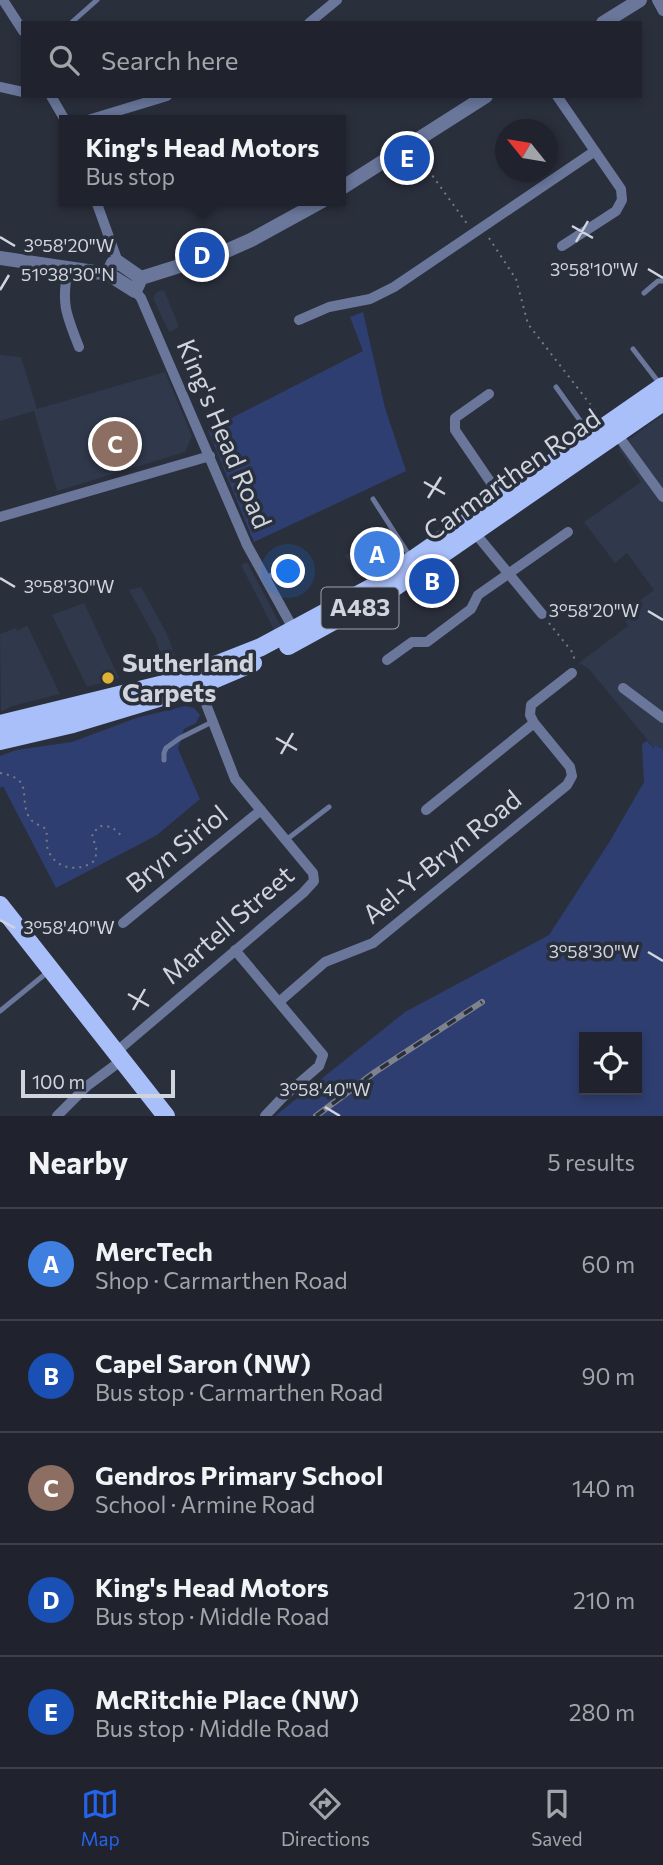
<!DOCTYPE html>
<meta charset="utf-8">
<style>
:root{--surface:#20232d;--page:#282b35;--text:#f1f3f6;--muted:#a2a4aa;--line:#3d4049;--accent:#2563eb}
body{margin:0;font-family:Commissioner,sans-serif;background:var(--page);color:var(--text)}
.controls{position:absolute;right:21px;bottom:21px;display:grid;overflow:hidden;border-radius:0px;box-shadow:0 4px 10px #0003}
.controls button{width:63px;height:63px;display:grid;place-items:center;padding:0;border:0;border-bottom:2px solid var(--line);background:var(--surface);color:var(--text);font:35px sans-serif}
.compass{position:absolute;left:495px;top:119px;width:63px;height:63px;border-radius:50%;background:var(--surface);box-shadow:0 4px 10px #0003;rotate:300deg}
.scale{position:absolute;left:21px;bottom:18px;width:154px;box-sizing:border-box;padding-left:7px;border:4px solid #d0d4dd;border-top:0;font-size:19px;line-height:24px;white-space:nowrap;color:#d0d4dd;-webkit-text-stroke:5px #2a2f3c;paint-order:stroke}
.you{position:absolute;left:289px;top:572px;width:24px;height:24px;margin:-18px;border:5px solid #fff;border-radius:50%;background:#1a73e8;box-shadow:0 0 0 10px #1a73e833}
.badge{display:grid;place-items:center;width:46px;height:46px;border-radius:50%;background:var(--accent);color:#fff;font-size:23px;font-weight:700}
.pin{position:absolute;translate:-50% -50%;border:4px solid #fff;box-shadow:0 2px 7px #0006}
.popup{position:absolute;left:59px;top:115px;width:287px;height:91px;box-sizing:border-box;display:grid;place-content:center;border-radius:0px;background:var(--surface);filter:drop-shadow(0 2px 5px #0005);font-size:23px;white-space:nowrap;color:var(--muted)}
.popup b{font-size:26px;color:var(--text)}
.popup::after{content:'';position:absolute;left:50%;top:100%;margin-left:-14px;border:14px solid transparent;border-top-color:var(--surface)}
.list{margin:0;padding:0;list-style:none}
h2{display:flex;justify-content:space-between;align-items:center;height:91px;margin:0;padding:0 28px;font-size:30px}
h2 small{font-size:23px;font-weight:400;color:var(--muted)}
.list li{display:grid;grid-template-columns:46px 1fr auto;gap:21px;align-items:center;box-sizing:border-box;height:112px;padding:0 28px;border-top:2px solid var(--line)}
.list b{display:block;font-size:26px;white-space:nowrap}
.list p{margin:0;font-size:23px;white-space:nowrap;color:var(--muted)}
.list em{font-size:23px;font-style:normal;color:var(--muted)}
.icon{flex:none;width:38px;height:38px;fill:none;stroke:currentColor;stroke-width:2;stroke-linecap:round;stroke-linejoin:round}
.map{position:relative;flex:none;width:663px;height:1116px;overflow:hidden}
.search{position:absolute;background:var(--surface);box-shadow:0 4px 10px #0003;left:21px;right:21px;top:21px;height:77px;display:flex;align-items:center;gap:18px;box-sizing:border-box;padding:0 24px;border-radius:0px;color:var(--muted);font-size:26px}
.sheet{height:651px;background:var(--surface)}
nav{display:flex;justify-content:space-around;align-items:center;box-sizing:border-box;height:98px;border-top:2px solid var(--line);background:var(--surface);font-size:19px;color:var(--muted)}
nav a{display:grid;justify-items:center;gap:4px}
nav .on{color:var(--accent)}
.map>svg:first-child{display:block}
</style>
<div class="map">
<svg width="663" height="1116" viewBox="0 0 663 1116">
<rect width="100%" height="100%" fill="#2a2f3c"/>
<path fill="#30384b" d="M 164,290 L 179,327 L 169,332 L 153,298 L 157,292 Z
M 0,355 L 21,357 L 37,409 L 165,372 L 192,436 L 185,452 L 57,491 L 34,411 L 0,421 Z
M 663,414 L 663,749 L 655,745 L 655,749 L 589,669 L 579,663 L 628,626 L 621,614 L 654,590 L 627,553 L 615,563 L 584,522 L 641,482 L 618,448 Z
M 391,525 L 406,547 L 359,578 L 345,556 Z
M 247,562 L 281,626 L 274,630 L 241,565 Z
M 141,587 L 167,634 L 178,665 L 164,668 L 156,639 L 129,590 Z
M 84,603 L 119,678 L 87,687 L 52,615 Z
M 27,625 L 60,694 L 12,706 L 1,712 L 0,634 L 16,628 L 18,631 Z"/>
<path fill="#2e3e70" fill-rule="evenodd" d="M 363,312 L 385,408 L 406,471 L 254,542 L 208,430 L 363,351 L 350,317 Z
M 185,706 L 194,708 L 200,715 L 196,723 L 184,729 L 178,749 L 200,799 L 157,835 L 56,888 L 3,786 L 0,788 L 0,756 L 16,750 L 72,742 L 136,718 Z
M 647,741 L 654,748 L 655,745 L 663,749 L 663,1116 L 275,1116 L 405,1012 L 549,935 L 610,841 L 644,782 L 642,744 ZM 637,1037 L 637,1090 L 584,1090 L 584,1037 Z"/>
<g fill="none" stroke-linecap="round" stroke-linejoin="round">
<path stroke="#757a85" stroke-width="2" stroke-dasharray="2 5" stroke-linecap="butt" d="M 416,153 L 468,225
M 489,238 L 516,279 L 528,324 L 597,413
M 549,623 L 573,653 L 575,662
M 0,773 C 34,779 19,795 28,815 C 31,823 40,825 46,829 C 48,837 45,845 49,852 C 57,870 80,872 94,861 L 97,852 L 92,834 L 100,826 L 112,827 L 123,837"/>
<path stroke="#6a779b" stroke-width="5" d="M 71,23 L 97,0
M 644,293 L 658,281 L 663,281
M 633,349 L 660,384
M 556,387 L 589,433
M 373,499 L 411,558
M 266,578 L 297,561
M 164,760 L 164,753 L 166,748 L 180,738 L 212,722
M 286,840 L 329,807
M 0,1011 L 49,971"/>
<path stroke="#6a779b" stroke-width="10" d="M 3,0 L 23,31
M 657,0 L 663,11
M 309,23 L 337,0
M 0,87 L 23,92
M 51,96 L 65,120
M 557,96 L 621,189 L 622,200 L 616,211 L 562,246
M 88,120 L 167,96
M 96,201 L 118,262
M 68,268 C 61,304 66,314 79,347
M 135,291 L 141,298 L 247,545 L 294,630
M 299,320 L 329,307 L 370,299 L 394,287 L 595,151
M 489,394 L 455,418 L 455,430 L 500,496
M 617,434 L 663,497
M 0,517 L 210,456
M 475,533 L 542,614
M 387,660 L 412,642 L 427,642 L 471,609 L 478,595 L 568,532
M 623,688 L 663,718
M 426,810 L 534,723 L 530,715 L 531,705 L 572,673
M 123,923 L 261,810
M 235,950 L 323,1055 L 319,1066 L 283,1097 L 265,1116
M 279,1002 L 325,962 L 373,943 L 567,785 L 572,776 L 570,767 L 534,723
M 116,1052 L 303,893 L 314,881 L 313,873 L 235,779 L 199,686
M 57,1116 L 87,1086 L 122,1060"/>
<path stroke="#6a779b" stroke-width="14" d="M 603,23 L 640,0
M 340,189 L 486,96
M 0,258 L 108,274
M 108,274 L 135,291 L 141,278
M 108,274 L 113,263 L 118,262 L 141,278
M 141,278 L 224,252 L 251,240 L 322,201"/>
<path stroke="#a9bffa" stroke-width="18" d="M 288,646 L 392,589 L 663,402
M 0,724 L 172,682 L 261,647 L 376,585 L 663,386
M 0,741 L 73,724 L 199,686 L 253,663
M 0,905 L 166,1116"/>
<g stroke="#7e828d" stroke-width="6">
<path id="rail" d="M 316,1116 L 375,1072 L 482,1002"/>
</g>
<use href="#rail" stroke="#2a2f3c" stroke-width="3.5" stroke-dasharray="10" stroke-linecap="butt"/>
</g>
<path fill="none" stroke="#d0d4dd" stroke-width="2.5" d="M 572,226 L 593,238M 0,237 L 15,246M 576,242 L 588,221M 648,269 L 663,278M 0,290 L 9,275M 424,482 L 445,494M 428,498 L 441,477M 0,578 L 15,587M 648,611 L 663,620M 276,738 L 297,750M 281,754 L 293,733M 0,920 L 15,928M 648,952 L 663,961M 128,994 L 149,1006M 133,1010 L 145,989M 325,1107 L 340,1116"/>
<circle fill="#ddb133" stroke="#2a2f3c" stroke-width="2.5" cx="108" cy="678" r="7"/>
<g text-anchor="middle" stroke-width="7" stroke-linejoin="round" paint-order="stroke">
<rect fill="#2a2f3c" stroke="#9ea2ad" stroke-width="2" x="321.5" y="587.5" width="77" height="41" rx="5"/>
<g font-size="24" font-weight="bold" fill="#d0d4dd">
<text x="360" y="616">A483</text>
</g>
<g font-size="26" fill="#d0d4dd" stroke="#2a2f3c">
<text transform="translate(224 434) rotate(67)" y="9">King's Head Road</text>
<text transform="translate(512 475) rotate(-35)" y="9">Carmarthen Road</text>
<text transform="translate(177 849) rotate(-39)" y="9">Bryn Siriol</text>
<text transform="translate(442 857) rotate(-39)" y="9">Ael-Y-Bryn Road</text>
<text transform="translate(228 925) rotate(-41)" y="9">Martell Street</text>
</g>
<g font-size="26" font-weight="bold" fill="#d0d4dd" stroke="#2a2f3c" text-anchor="start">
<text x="122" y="672">Sutherland<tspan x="122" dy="30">Carpets</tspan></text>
</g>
</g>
<g font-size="18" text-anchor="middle" fill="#d0d4dd" stroke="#2a2f3c" stroke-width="7" stroke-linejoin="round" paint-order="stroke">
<text x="69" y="252">3°58'20"W</text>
<text x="594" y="276">3°58'10"W</text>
<text x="68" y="281">51°38'30"N</text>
<text x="69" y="593">3°58'30"W</text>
<text x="594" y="617">3°58'20"W</text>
<text x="69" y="934">3°58'40"W</text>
<text x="594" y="958">3°58'30"W</text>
<text x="325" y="1096">3°58'40"W</text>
</g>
</svg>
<div class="controls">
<button><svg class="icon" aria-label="locate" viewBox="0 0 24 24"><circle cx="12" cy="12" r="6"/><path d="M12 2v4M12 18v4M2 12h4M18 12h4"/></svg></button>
</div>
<svg class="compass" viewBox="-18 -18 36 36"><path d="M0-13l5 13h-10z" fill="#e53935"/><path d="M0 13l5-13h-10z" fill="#a2a4aa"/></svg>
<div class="scale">100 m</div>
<div class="you"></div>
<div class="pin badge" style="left:377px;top:554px;background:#3f7fe0">A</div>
<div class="pin badge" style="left:432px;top:581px;background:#1a4fb4">B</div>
<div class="pin badge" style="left:115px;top:444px;background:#8d6e63">C</div>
<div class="pin badge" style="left:202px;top:255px;background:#1a4fb4">D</div>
<div class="popup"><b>King's Head Motors</b>Bus stop</div>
<div class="pin badge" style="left:407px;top:158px;background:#1a4fb4">E</div>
<div class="search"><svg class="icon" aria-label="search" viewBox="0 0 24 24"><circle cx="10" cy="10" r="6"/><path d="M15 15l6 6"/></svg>Search here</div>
</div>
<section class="sheet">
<h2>Nearby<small>5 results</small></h2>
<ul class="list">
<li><span class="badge" style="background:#3f7fe0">A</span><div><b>MercTech</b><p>Shop · Carmarthen Road</p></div><em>60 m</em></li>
<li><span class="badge" style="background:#1a4fb4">B</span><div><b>Capel Saron (NW)</b><p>Bus stop · Carmarthen Road</p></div><em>90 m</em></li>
<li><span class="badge" style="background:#8d6e63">C</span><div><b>Gendros Primary School</b><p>School · Armine Road</p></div><em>140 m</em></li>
<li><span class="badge" style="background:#1a4fb4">D</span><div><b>King's Head Motors</b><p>Bus stop · Middle Road</p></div><em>210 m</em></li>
<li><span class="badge" style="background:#1a4fb4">E</span><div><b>McRitchie Place (NW)</b><p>Bus stop · Middle Road</p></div><em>280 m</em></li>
</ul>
</section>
<nav>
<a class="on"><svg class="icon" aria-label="map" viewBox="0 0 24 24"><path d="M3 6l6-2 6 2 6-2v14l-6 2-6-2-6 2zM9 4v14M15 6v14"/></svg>Map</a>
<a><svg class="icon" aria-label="directions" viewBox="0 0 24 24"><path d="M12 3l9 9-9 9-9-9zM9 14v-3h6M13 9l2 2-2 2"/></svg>Directions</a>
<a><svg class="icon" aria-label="saved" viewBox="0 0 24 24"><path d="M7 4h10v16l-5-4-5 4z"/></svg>Saved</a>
</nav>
